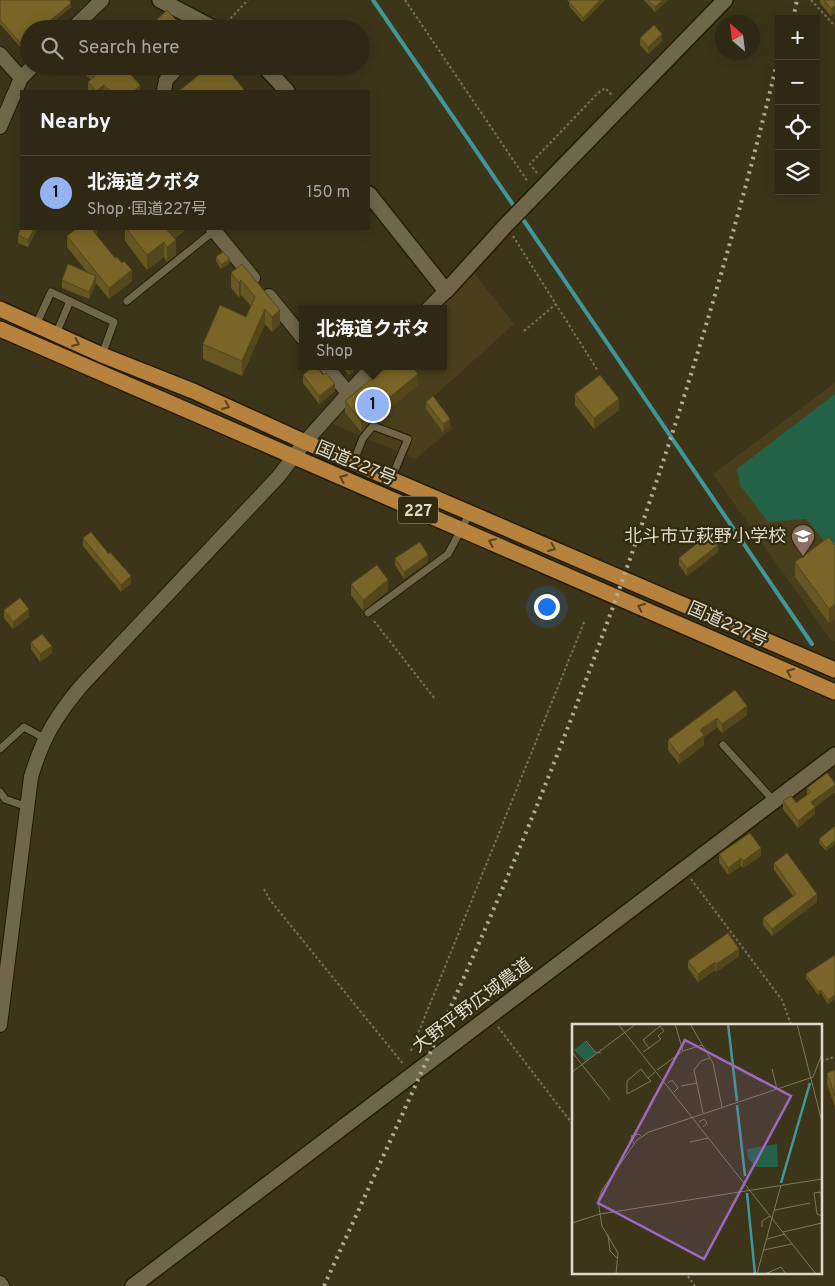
<!DOCTYPE html>
<meta charset="utf-8">
<style>
:root{--surface:#2e2814;--page:#36301d;--text:#f1f3f6;--muted:#a7a6a0;--line:#494434;--accent:#95b2f1}
body{margin:0;font-family:Overpass,"Noto Sans JP",sans-serif;background:var(--page);color:var(--text)}
.controls{position:absolute;right:15px;top:15px;display:grid;overflow:hidden;border-radius:0px;box-shadow:0 2px 12px #0003}
.controls button{width:45px;height:45px;display:grid;place-items:center;padding:0;border:0;border-bottom:1px solid var(--line);background:var(--surface);color:var(--text);font:25px sans-serif}
.compass{position:absolute;left:715px;top:15px;width:45px;height:45px;border-radius:50%;background:var(--surface);box-shadow:0 2px 12px #0003;rotate:332deg}
.you{position:absolute;left:546px;top:606px;width:18px;height:18px;margin:-12px;border:4px solid #fff;border-radius:50%;background:#1a73e8;box-shadow:0 0 0 8px #1a73e833}
.badge{display:grid;place-items:center;width:32px;height:32px;border-radius:50%;background:var(--accent);color:#111;font-size:16px;font-weight:700}
.pin{position:absolute;translate:-50% -50%;border:2px solid #fff;box-shadow:0 1px 5px #0006}
.popup{position:absolute;left:299px;top:305px;width:148px;height:65px;box-sizing:border-box;display:grid;place-content:center;border-radius:0px;background:var(--surface);filter:drop-shadow(0 1px 4px #0005);font-size:16px;white-space:nowrap;color:var(--muted)}
.popup b{font-size:19px;color:var(--text)}
.popup::after{content:'';position:absolute;left:50%;top:100%;margin-left:-10px;border:10px solid transparent;border-top-color:var(--surface)}
.list{margin:0;padding:0;list-style:none}
h2{display:flex;justify-content:space-between;align-items:center;height:65px;margin:0;padding:0 20px;font-size:21px}
h2 small{font-size:16px;font-weight:400;color:var(--muted)}
.list li{display:grid;grid-template-columns:32px 1fr auto;gap:15px;align-items:center;box-sizing:border-box;height:75px;padding:0 20px;border-top:1px solid var(--line)}
.list b{display:block;font-size:19px;white-space:nowrap}
.list p{margin:0;font-size:16px;white-space:nowrap;color:var(--muted)}
.list em{font-size:16px;font-style:normal;color:var(--muted)}
.icon{flex:none;width:28px;height:28px;fill:none;stroke:currentColor;stroke-width:2;stroke-linecap:round;stroke-linejoin:round}
.map{position:relative;flex:none;width:835px;height:1286px;overflow:hidden}
.search{position:absolute;background:var(--surface);box-shadow:0 2px 12px #0003;left:20px;top:20px;width:350px;height:55px;display:flex;align-items:center;gap:12px;box-sizing:border-box;padding:0 18px;border-radius:28px;color:var(--muted);font-size:19px}
.panel{position:absolute;background:var(--surface);box-shadow:0 2px 12px #0003;left:20px;top:90px;width:350px;height:140px;border-radius:0px}
.map>svg:first-child{display:block}
</style>
<div class="map">
<svg width="835" height="1286" viewBox="0 0 835 1286">
<rect width="100%" height="100%" fill="#3d351a"/>
<path fill="#4a3f1c" d="M 474,273 L 514,324 L 431,399 L 453,428 L 415,459 L 331,423 L 386,366 L 443,366 L 443,309 L 441,309 Z
M 835,383 L 835,641 L 831,640 L 713,474 Z"/>
<path fill="#236247" d="M 835,394 L 835,544 L 830,548 L 806,519 L 768,522 L 740,485 L 737,469 Z"/>
<g fill="none" stroke-linecap="round" stroke-linejoin="round">
<path stroke="#3f979a" stroke-width="4" d="M 373,0 L 516,209
M 520,215 L 812,644"/>
<g stroke="#241c03" stroke-width="9">
<path id="lane" d="M 127,301 L 215,230
M 36,325 L 51,292 L 114,322 L 102,355
M 56,334 L 70,301
M 353,463 L 363,438 L 373,426 L 408,439 L 391,479
M 368,613 L 448,554 L 470,513
M 723,745 L 774,801
M 0,749 L 24,727 L 44,738
M 0,792 L 5,799 L 27,807"/>
</g>
<g stroke="#241c03" stroke-width="16">
<path id="street" d="M 72,29 L 102,0
M 0,54 L 21,78
M 164,91 L 166,80 L 179,66
M 0,127 L 21,78 L 33,66
M 213,229 L 253,278
M 269,296 L 303,338
M 428,309 L 446,291
M 326,366 L 348,393
M 0,1025 L 31,777 C 43,737 56,716 82,685 L 278,477 L 305,442 L 373,366
M 0,1283 L 2,1286"/>
</g>
<g stroke="#241c03" stroke-width="18">
<path id="secondary" d="M 160,0 L 215,29
M 264,66 L 287,91
M 369,194 L 446,291 L 506,225 L 725,0
M 133,1286 L 835,755"/>
</g>
<g stroke="#241c03" stroke-width="18">
<path id="highway" d="M 0,309 L 102,355 L 193,391 L 305,442 L 835,670
M 0,329 L 835,692"/>
</g>
<path stroke="#79725b" stroke-width="2" stroke-dasharray="2.5 2.5" stroke-linecap="butt" d="M 405,0 L 528,182
M 811,0 L 835,26
M 227,22 L 248,0
M 537,173 L 530,164 L 598,93 L 605,88 L 613,96
M 513,236 L 598,371
M 524,331 L 556,304
M 374,621 L 435,699
M 691,879 L 782,1000 L 791,1025
M 264,889 L 270,900 L 404,1065
M 498,1027 L 574,1126
M 411,1051 L 585,620
M 821,1061 L 835,1057
M 685,1272 L 695,1286"/>
<use href="#lane" stroke="#70674b" stroke-width="7"/>
<use href="#street" stroke="#70674b" stroke-width="14"/>
<use href="#secondary" stroke="#70674b" stroke-width="15"/>
<use href="#highway" stroke="#b6823d" stroke-width="15"/>
<path stroke="#b2ac99" stroke-width="4" stroke-dasharray="2.5 5" stroke-linecap="butt" d="M 793,19 L 797,0
M 324,1286 C 397,1125 472,966 538,803 C 636,560 718,309 779,55"/>
</g>
<path fill="#675722" d="M 0,0 L 71,7 L 22,49 L 0,24 Z
M 567,0 L 605,0 L 583,22 L 569,6 L 569,2 Z
M 644,0 L 668,0 L 655,12 Z
M 820,0 L 835,0 L 835,13 L 831,16 L 820,3 Z
M 640,38 L 662,41 L 648,54 L 640,45 Z
M 85,66 L 123,66 L 140,91 L 88,91 L 88,82 L 91,80 L 85,74 Z
M 37,229 L 28,247 L 18,243 L 18,235 Z
M 97,229 L 97,236 L 132,281 L 109,299 L 96,283 L 89,299 L 62,288 L 62,280 L 87,272 L 67,247 L 67,236 Z
M 125,229 L 185,229 L 185,230 L 174,239 L 176,255 L 167,262 L 164,257 L 147,270 L 125,241 Z
M 216,257 L 230,263 L 221,269 L 216,261 Z
M 242,264 L 280,324 L 272,332 L 265,324 L 242,376 L 203,359 L 203,344 L 246,317 L 251,306 L 241,295 L 239,297 L 231,288 L 231,273 Z
M 341,366 L 359,366 L 349,375 Z
M 383,366 L 412,366 L 418,385 L 374,421 L 369,422 L 361,432 L 345,412 L 345,401 L 383,369 Z
M 303,375 L 335,391 L 319,404 L 303,383 Z
M 575,394 L 619,410 L 594,429 L 575,405 Z
M 426,402 L 450,426 L 443,432 L 426,409 Z
M 83,538 L 131,583 L 121,592 L 83,546 Z
M 835,545 L 835,619 L 829,623 L 795,577 L 795,562 Z
M 718,552 L 687,576 L 679,565 L 679,558 Z
M 395,558 L 428,562 L 404,579 L 395,565 Z
M 351,584 L 388,591 L 363,611 L 351,595 Z
M 4,610 L 29,617 L 13,629 L 4,618 Z
M 31,642 L 52,653 L 40,662 L 31,649 Z
M 735,690 L 747,715 L 722,733 L 717,727 L 704,737 L 704,745 L 679,764 L 668,750 L 668,740 Z
M 835,783 L 835,792 L 815,807 L 815,814 L 798,828 L 783,809 L 783,801 L 796,803 L 807,795 L 807,788 Z
M 835,826 L 835,844 L 826,851 L 819,843 L 819,839 Z
M 719,854 L 761,856 L 743,868 L 741,866 L 728,875 L 719,862 Z
M 774,863 L 817,902 L 772,936 L 763,925 L 763,918 L 793,896 L 774,870 Z
M 835,955 L 835,999 L 828,1004 L 821,993 L 818,995 L 806,978 L 806,974 Z
M 739,956 L 716,972 L 715,970 L 698,982 L 688,968 L 688,961 Z
M 835,1070 L 835,1107 L 827,1084 L 827,1073 Z"/>
<path fill="#54471b" d="M 600,0 L 605,0 L 583,22 L 583,18 Z
M 663,0 L 668,0 L 655,12 L 655,7 Z
M 71,3 L 71,7 L 45,29 L 40,29 Z
M 835,5 L 835,13 L 831,16 L 831,9 Z
M 179,23 L 179,29 L 173,29 Z
M 662,34 L 662,41 L 648,54 L 648,47 Z
M 29,39 L 29,43 L 22,49 L 22,45 Z
M 104,85 L 104,91 L 96,91 Z
M 140,85 L 140,91 L 134,91 Z
M 34,229 L 37,229 L 28,247 L 28,240 Z
M 95,229 L 97,229 L 97,239 L 93,231 Z
M 168,229 L 185,229 L 185,230 L 167,244 L 167,230 Z
M 176,240 L 176,255 L 167,262 L 167,247 Z
M 164,242 L 164,257 L 147,270 L 147,255 Z
M 230,259 L 230,263 L 221,269 L 221,265 Z
M 132,270 L 132,281 L 109,299 L 109,288 Z
M 96,276 L 96,283 L 89,299 L 89,292 Z
M 241,280 L 241,295 L 239,297 L 239,282 Z
M 265,309 L 265,324 L 242,376 L 242,361 Z
M 280,310 L 280,324 L 272,332 L 272,317 Z
M 447,319 L 447,330 L 443,335 L 443,324 Z
M 350,366 L 359,366 L 349,375 L 349,368 Z
M 418,374 L 418,385 L 374,421 L 369,422 L 361,432 L 361,421 L 369,411 Z
M 335,384 L 335,391 L 319,404 L 319,396 Z
M 619,399 L 619,410 L 594,429 L 594,418 Z
M 450,419 L 450,426 L 443,432 L 443,424 Z
M 718,545 L 718,552 L 687,576 L 687,569 Z
M 428,555 L 428,562 L 404,579 L 404,572 Z
M 131,576 L 131,583 L 121,592 L 121,585 Z
M 388,580 L 388,591 L 363,611 L 363,600 Z
M 835,604 L 835,619 L 829,623 L 829,609 Z
M 29,609 L 29,617 L 13,629 L 13,622 Z
M 52,646 L 52,653 L 40,662 L 40,654 Z
M 747,706 L 747,715 L 722,733 L 722,724 Z
M 717,718 L 717,727 L 704,737 L 704,745 L 679,764 L 679,755 L 700,730 Z
M 835,785 L 835,792 L 811,809 L 811,802 Z
M 815,807 L 815,814 L 798,828 L 798,821 Z
M 835,840 L 835,844 L 826,851 L 826,848 Z
M 761,848 L 761,856 L 743,868 L 743,861 Z
M 741,858 L 741,866 L 728,875 L 728,868 Z
M 817,894 L 817,902 L 772,936 L 772,929 Z
M 739,949 L 739,956 L 716,972 L 716,964 Z
M 715,962 L 715,970 L 698,982 L 698,974 Z
M 821,990 L 821,993 L 818,995 L 818,992 Z
M 835,995 L 835,999 L 828,1004 L 828,1000 Z"/>
<path fill="#786527" stroke="#54471b" d="M 0,0 L 69,0 L 71,3 L 40,29 L 29,29 L 29,39 L 22,45 L 0,20 Z
M 570,0 L 600,0 L 583,18 L 569,2 Z
M 648,0 L 663,0 L 655,7 Z
M 824,0 L 835,0 L 835,5 L 831,9 Z
M 167,10 L 179,23 L 173,29 L 147,29 Z
M 654,25 L 662,34 L 648,47 L 640,38 Z
M 86,66 L 123,66 L 140,85 L 134,91 L 110,91 L 104,85 L 96,91 L 88,82 L 95,76 Z
M 210,66 L 225,66 L 245,91 L 179,91 Z
M 21,228 L 21,229 L 34,229 L 28,240 L 18,235 Z
M 76,229 L 95,229 L 93,231 L 115,258 L 117,257 L 122,263 L 124,261 L 132,270 L 109,288 L 67,236 Z
M 127,229 L 168,229 L 167,230 L 176,240 L 167,247 L 164,242 L 147,255 Z
M 223,252 L 230,259 L 221,265 L 216,257 Z
M 68,264 L 96,276 L 89,292 L 62,280 Z
M 242,264 L 280,310 L 272,317 L 265,309 L 242,361 L 203,344 L 220,305 L 246,317 L 255,297 L 241,280 L 239,282 L 231,273 Z
M 443,315 L 447,319 L 443,324 Z
M 314,366 L 316,366 L 323,375 L 326,373 L 335,384 L 319,396 L 303,375 Z
M 387,366 L 412,366 L 418,374 L 374,410 L 369,411 L 361,421 L 345,401 Z
M 600,375 L 619,399 L 594,418 L 575,394 Z
M 433,396 L 450,419 L 443,424 L 426,402 Z
M 91,532 L 109,554 L 110,552 L 131,576 L 121,585 L 83,538 Z
M 710,533 L 718,545 L 687,569 L 679,558 Z
M 829,537 L 835,545 L 835,604 L 829,609 L 795,562 Z
M 420,542 L 428,555 L 404,572 L 395,558 Z
M 377,565 L 388,580 L 363,600 L 351,584 Z
M 20,598 L 29,609 L 13,622 L 4,610 Z
M 42,634 L 52,646 L 40,654 L 31,642 Z
M 735,690 L 747,706 L 722,724 L 717,718 L 700,730 L 704,735 L 679,755 L 668,740 Z
M 827,773 L 835,783 L 835,785 L 811,802 L 815,807 L 798,821 L 783,801 L 791,796 L 796,803 L 811,792 L 807,788 Z
M 835,826 L 835,840 L 826,848 L 819,839 Z
M 750,833 L 761,848 L 743,861 L 741,858 L 728,868 L 719,854 Z
M 787,853 L 817,894 L 772,929 L 763,918 L 796,894 L 774,863 Z
M 728,933 L 739,949 L 716,964 L 715,962 L 698,974 L 688,961 Z
M 835,955 L 835,995 L 828,1000 L 821,990 L 818,992 L 806,974 Z
M 835,1070 L 835,1096 L 827,1073 Z"/>
<defs><path id="oneway-chevron" d="M-2-3.5L2.5 0L-2 3.5" fill="none" stroke-width="1.6" stroke-linecap="round" stroke-linejoin="round" transform="scale(1.25)"/></defs>
<g stroke="#5a451e">
<use href="#oneway-chevron" transform="translate(76 343) rotate(24)"/>
<use href="#oneway-chevron" transform="translate(226 406) rotate(24)"/>
<use href="#oneway-chevron" transform="translate(343 478) rotate(-157)"/>
<use href="#oneway-chevron" transform="translate(492 542) rotate(-157)"/>
<use href="#oneway-chevron" transform="translate(552 548) rotate(24)"/>
<use href="#oneway-chevron" transform="translate(641 607) rotate(-156)"/>
<use href="#oneway-chevron" transform="translate(790 672) rotate(-156)"/>
</g>
<defs>
<g id="school-pin" transform="scale(1.25)"><path d="M0 17L-7.5 6A9.5 9.5 0 1 1 7.5 6Z" fill="#8d6e63" stroke="#332b10"/><path d="M0-5L7-2L0 1L-7-2ZM-4 1L0 2.5L4 1V4Q0 6-4 4Z" fill="#fff"/></g>
</defs>
<g fill-rule="evenodd">
<use href="#school-pin" x="803" y="536"/>
</g>
<g text-anchor="middle" stroke-width="4.5" stroke-linejoin="round" paint-order="stroke">
<rect fill="#332b10" stroke="#aba692" stroke-width="1" x="398" y="496.5" width="40" height="27" rx="4"/>
<g font-size="16" font-weight="bold" fill="#dfdaca">
<text x="418" y="516">227</text>
</g>
<g font-size="18" fill="#dfdaca" stroke="#332b10">
<text transform="translate(356 463) rotate(23)" y="6">国道227号</text>
<text transform="translate(728 624) rotate(24)" y="6">国道227号</text>
<text transform="translate(472 1005) rotate(-37)" y="6">大野平野広域農道</text>
</g>
<g font-size="18" fill="#dfdaca" stroke="#332b10" text-anchor="end">
<text x="786" y="542">北斗市立萩野小学校</text>
</g>
</g>
<g transform="translate(572 1024)">
<rect width="250" height="250" fill="#3d351a"/>
<path d="M 13,17 L 24,30 L 14,38 L 2,26 ZM 205,120 L 206,143 L 184,143 L 176,134 L 175,125 Z" fill="#236247"/>
<path fill="none" stroke="#3f979a" stroke-width="2.5" d="M 156,0 L 165,77M 165,81 L 173,152M 209,159 L 238,59M 175,169 L 183,250"/>
<path fill="none" stroke="#7e7760" stroke-width="1" d="M 46,0 L 244,250M 103,0 L 111,27M 118,0 L 141,39 L 150,83M 225,0 L 250,98M 14,17 L 23,28 L 29,29M 0,28 L 38,76M 71,28 L 77,24 L 89,15 L 86,12 L 92,7 L 88,2 L 71,16 L 77,24M 200,45 L 205,65M 85,46 L 111,27 L 130,21M 0,48 L 64,0M 76,54 L 79,57 L 55,70 L 55,57 L 69,45 L 76,54 L 83,48M 96,59 L 100,56 L 106,64 L 102,68M 109,62 L 125,59M 131,89 L 122,46 L 129,37 L 138,34M 127,98 L 132,95 L 135,99 L 131,103M 118,118 L 136,114M 62,120 L 59,112 L 67,110 L 69,112M 250,173 L 248,168 L 242,169 L 245,190 L 250,192M 203,186 L 238,179M 0,199 L 28,190 L 250,155M 190,203 L 190,197 L 198,192M 211,208 L 250,199M 36,211 L 38,227 L 46,235M 195,215 L 213,210M 192,226 L 220,220M 44,250 L 46,229 L 30,202 L 26,177 L 30,166 L 65,116 L 77,108 L 241,53 L 250,30M 185,250 L 209,161M 193,250 L 209,243 L 214,250"/>
<path fill="#9e69c3" fill-opacity="0.15" stroke="#9e69c3" stroke-width="2.5" d="M 113,16 L 219,72 L 132,235 L 26,179 Z"/>
<rect width="250" height="250" fill="none" stroke="#dfdaca" stroke-width="2.5"/>
</g>
</svg>
<div class="controls">
<button>+</button>
<button>−</button>
<button><svg class="icon" aria-label="locate" viewBox="0 0 24 24"><circle cx="12" cy="12" r="6"/><path d="M12 2v4M12 18v4M2 12h4M18 12h4"/></svg></button>
<button><svg class="icon" aria-label="layers" viewBox="0 0 24 24"><path d="M12 4l9 5-9 5-9-5zM3 14l9 5 9-5"/></svg></button>
</div>
<svg class="compass" viewBox="-18 -18 36 36"><path d="M0-13l5 13h-10z" fill="#e53935"/><path d="M0 13l5-13h-10z" fill="#a7a6a0"/></svg>
<div class="you"></div>
<div class="pin badge" style="left:373px;top:405px">1</div>
<div class="popup"><b>北海道クボタ</b>Shop</div>
<div class="search"><svg class="icon" aria-label="search" viewBox="0 0 24 24"><circle cx="10" cy="10" r="6"/><path d="M15 15l6 6"/></svg>Search here</div>
<section class="panel">
<h2>Nearby<small></small></h2>
<ul class="list">
<li><span class="badge">1</span><div><b>北海道クボタ</b><p>Shop · 国道227号</p></div><em>150 m</em></li>
</ul>
</section>
</div>
